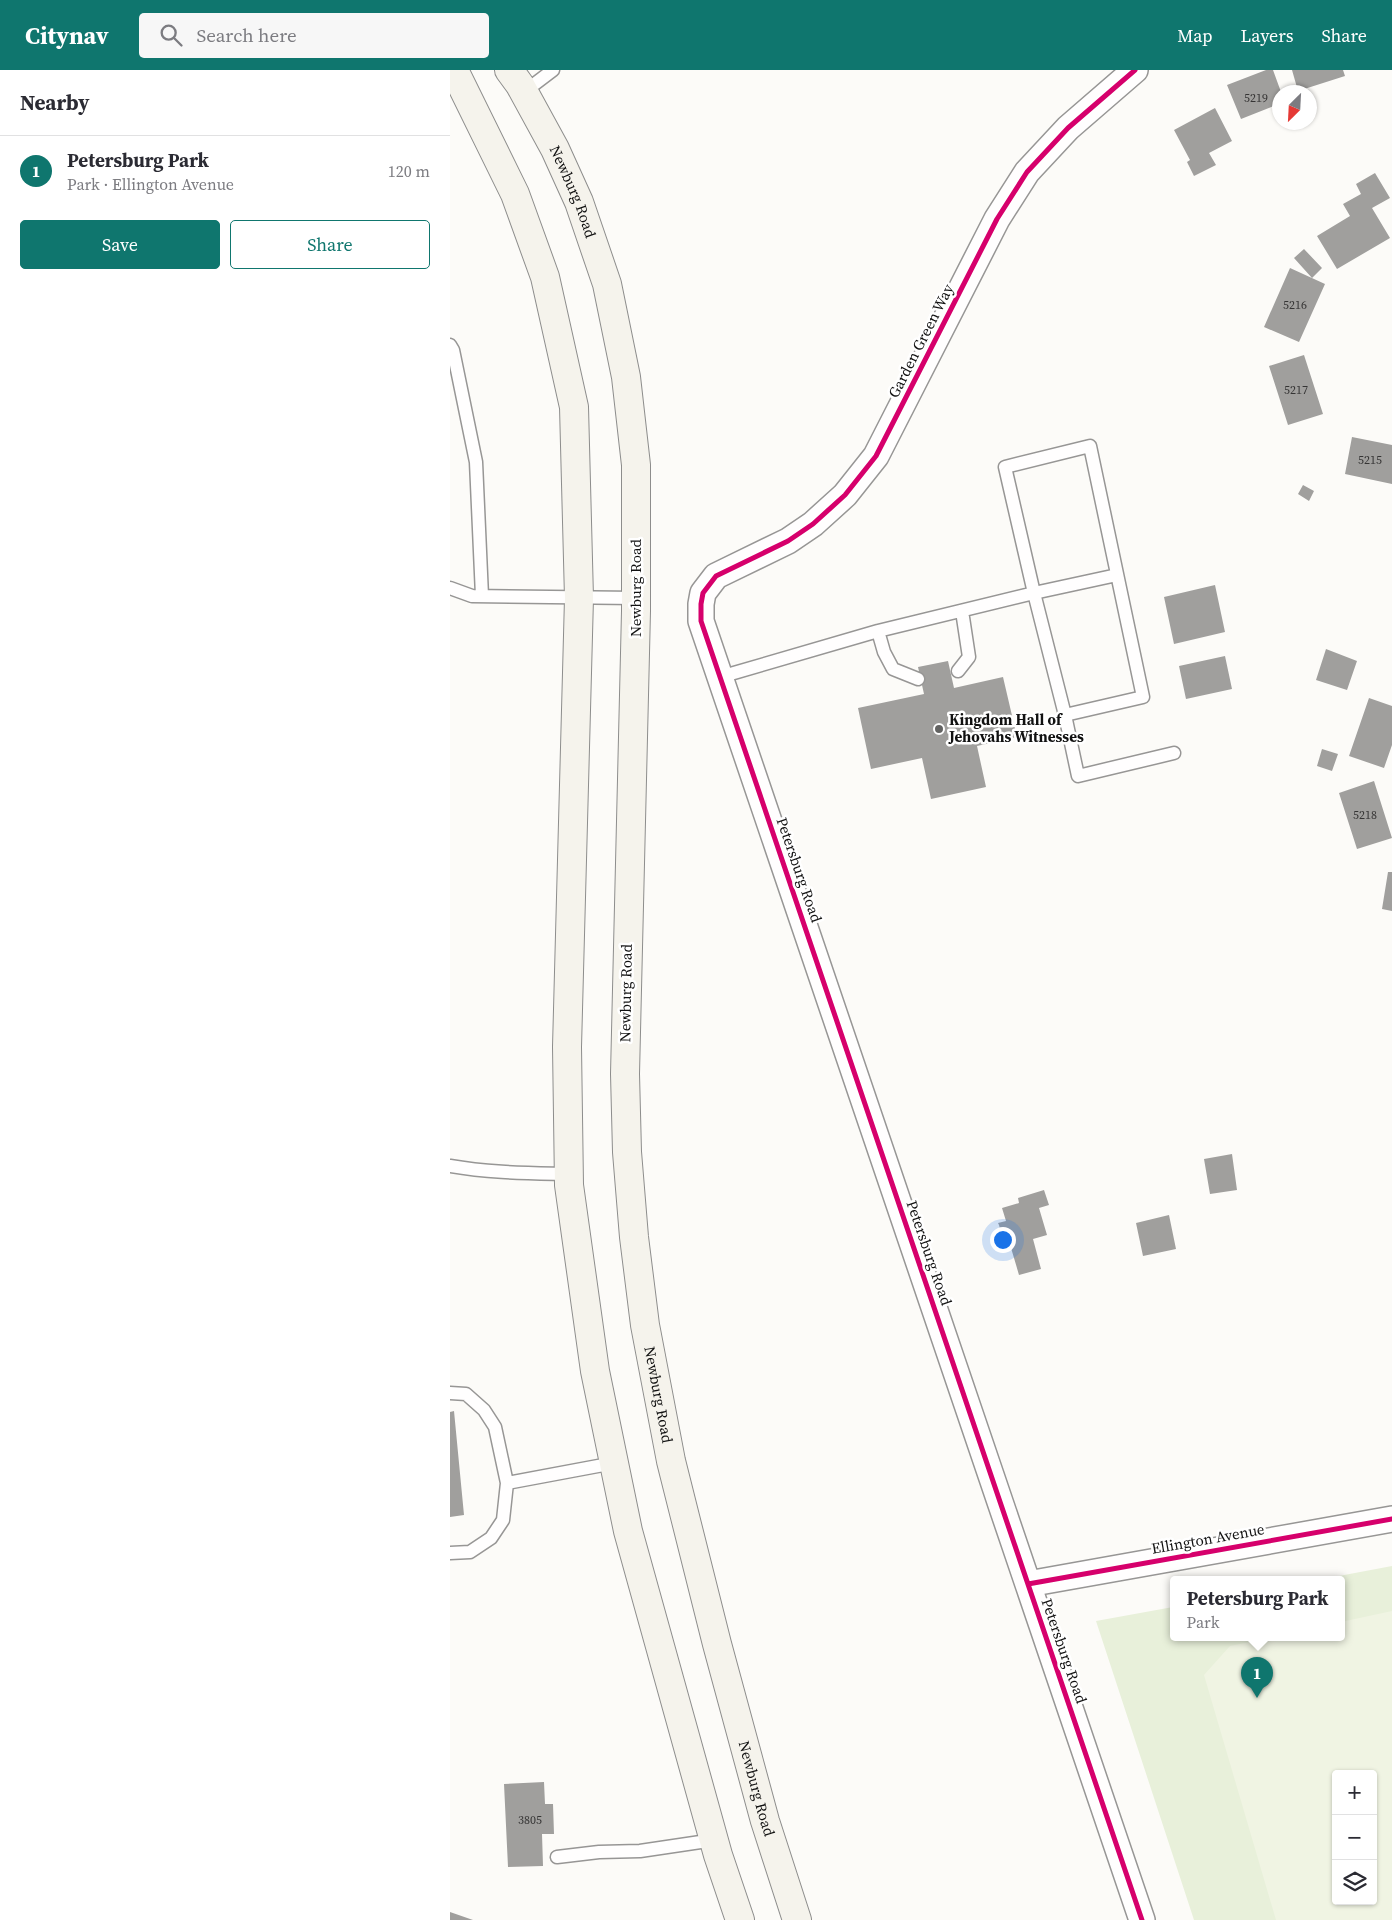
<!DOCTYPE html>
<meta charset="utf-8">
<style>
:root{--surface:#fff;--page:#f7f7f7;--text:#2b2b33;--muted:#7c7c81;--line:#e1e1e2;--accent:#0f766e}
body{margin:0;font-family:"Source Serif 4",serif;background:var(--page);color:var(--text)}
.controls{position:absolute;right:15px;bottom:15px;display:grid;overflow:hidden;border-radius:5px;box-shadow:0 1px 4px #0004}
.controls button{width:45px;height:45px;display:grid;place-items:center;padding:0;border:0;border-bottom:1px solid var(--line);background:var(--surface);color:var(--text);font:25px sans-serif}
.compass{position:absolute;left:822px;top:15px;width:45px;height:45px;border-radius:50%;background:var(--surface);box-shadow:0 1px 4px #0004;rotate:204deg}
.you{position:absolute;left:552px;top:1169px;width:18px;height:18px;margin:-12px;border:4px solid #fff;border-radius:50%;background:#1a73e8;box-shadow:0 0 0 8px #1a73e833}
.badge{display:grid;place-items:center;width:32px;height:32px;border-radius:50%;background:var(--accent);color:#fff;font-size:16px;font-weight:700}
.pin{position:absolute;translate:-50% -41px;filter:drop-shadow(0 1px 2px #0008)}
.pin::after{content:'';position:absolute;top:26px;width:18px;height:15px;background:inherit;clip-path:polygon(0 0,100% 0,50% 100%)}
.popup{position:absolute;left:720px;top:1506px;width:175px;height:65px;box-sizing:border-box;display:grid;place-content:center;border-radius:5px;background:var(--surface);filter:drop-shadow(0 1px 4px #0005);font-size:16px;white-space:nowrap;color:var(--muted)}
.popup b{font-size:19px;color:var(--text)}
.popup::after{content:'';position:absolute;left:50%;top:100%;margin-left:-10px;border:10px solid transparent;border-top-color:var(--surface)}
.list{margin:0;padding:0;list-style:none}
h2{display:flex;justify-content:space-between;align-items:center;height:65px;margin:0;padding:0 20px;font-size:21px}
h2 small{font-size:16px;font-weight:400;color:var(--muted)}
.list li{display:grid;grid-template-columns:32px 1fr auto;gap:15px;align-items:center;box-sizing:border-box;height:70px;padding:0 20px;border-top:1px solid var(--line)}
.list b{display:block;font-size:19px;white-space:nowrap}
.list p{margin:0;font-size:16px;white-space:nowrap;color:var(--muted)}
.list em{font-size:16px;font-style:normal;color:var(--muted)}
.actions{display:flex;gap:10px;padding:15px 20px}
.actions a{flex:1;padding:11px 0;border:1px solid var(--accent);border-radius:5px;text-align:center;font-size:18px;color:var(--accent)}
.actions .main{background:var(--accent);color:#fff}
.icon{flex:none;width:28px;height:28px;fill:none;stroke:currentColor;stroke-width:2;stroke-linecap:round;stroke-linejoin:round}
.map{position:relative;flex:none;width:942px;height:1850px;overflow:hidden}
header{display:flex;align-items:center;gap:30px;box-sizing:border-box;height:70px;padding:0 25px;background:var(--accent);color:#fff}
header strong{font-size:24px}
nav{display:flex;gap:28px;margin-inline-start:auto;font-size:18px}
.search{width:350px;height:45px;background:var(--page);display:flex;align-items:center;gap:12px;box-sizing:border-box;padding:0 18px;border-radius:5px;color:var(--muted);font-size:19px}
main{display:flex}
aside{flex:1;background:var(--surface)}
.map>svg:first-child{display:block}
</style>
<header>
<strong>Citynav</strong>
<div class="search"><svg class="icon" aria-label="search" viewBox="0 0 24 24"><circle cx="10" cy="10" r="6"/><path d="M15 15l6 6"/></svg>Search here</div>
<nav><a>Map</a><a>Layers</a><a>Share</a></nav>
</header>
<main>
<aside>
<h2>Nearby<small></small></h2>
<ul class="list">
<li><span class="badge">1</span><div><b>Petersburg Park</b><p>Park · Ellington Avenue</p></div><em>120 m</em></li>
</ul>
<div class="actions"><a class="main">Save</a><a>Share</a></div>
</aside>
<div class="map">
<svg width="942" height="1850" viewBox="0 0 942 1850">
<rect width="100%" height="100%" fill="#fcfbf8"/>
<path fill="#e8f0da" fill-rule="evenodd" d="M 942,1496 L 942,1850 L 744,1850 L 646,1551 L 723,1537 L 723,1567 L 891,1567 L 891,1509 L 873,1509 ZM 886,1704 L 923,1704 L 923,1831 L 886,1831 Z"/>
<path fill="#f0f4e3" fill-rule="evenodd" d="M 942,1541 L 942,1850 L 826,1850 L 754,1605 L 780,1576 L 824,1567 L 891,1567 L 891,1552 ZM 886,1704 L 923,1704 L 923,1831 L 886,1831 Z"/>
<path fill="#a09f9d" d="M 816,0 L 823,0 L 831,22 L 829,22 L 829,34 L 791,49 L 777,15 Z
M 842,0 L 893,0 L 895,6 L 848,21 Z
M 765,38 L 782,71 L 759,83 L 766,95 L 744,106 L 737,92 L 740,90 L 724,60 Z
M 925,103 L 940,128 L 922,138 L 940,168 L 887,199 L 867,166 L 900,146 L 893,134 L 911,124 L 906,114 Z
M 854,179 L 872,198 L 862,208 L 844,188 Z
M 840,198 L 875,214 L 849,272 L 814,257 Z
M 854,285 L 873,344 L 838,355 L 819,296 Z
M 902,367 L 942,375 L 942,414 L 895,404 Z
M 853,415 L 864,421 L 859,431 L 848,424 Z
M 765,515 L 775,562 L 724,574 L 714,527 Z
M 876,579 L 907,591 L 897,620 L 866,610 Z
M 775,586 L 782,619 L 736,629 L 729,596 Z
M 498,591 L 504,618 L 553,607 L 567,667 L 527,676 L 536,717 L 481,729 L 472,688 L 421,699 L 408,638 L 474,624 L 468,597 Z
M 919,628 L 942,636 L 942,675 L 934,698 L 899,686 Z
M 872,679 L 888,684 L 882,701 L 867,696 Z
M 924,711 L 942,768 L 907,779 L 889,723 Z
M 938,802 L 942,802 L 942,841 L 932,839 Z
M 782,1084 L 787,1120 L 760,1124 L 754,1089 Z
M 594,1120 L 599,1135 L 589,1138 L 597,1165 L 583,1169 L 591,1199 L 569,1205 L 556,1161 L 551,1163 L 549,1155 L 548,1153 L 556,1151 L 552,1138 L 569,1133 L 568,1128 Z
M 719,1145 L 726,1179 L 693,1186 L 686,1153 Z
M 4,1341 L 14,1445 L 0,1447 L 0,1342 Z
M 94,1712 L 95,1734 L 103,1734 L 104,1764 L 92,1764 L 93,1796 L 58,1797 L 54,1714 Z
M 0,1842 L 23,1850 L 0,1850 Z"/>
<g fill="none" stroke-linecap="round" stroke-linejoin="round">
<g stroke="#979695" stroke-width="15">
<path id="service" d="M 74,22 L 103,0
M 0,275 L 3,280 L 26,392 L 32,526
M 0,518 L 22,526 L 186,528
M 428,561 L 434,582 L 443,599 L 468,609
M 508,601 L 519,587 L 512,541
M 270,607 L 428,561 L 584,523 L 615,645 L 628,706 L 724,683
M 615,645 L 693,627 L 640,376 L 555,397 L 584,523 L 667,505
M 0,1096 C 39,1103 79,1103 119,1104
M 0,1323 L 16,1324 L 34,1340 L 45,1357 L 57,1413 L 53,1450 L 41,1468 L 20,1482 L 0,1483
M 57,1413 L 164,1393
M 107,1787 L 149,1782 L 190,1781 L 264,1770"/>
</g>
<g stroke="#979695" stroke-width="28">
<path id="minor" d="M 685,0 L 618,58 L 577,102 L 547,149 L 426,386 L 395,425 L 363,454 L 338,471 L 266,506 L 253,523 L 251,534 L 251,551 L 692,1850
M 578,1514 L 942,1449"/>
</g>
<g stroke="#8d8d8c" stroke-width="30">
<g id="secondary">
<path d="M 4,0 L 65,124 L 95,207 L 124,337 L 129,528 L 117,977 L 119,1115 L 145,1301 L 178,1461 L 268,1785 L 290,1850"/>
<path id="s1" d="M 59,0 L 70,15 L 105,79 L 129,132 L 157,214 L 176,307 L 186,395 L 186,541 L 175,1004 L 177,1082 L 184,1167 L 195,1255 L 221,1391 L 267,1574 L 315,1751 L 347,1850"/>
</g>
</g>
<use href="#service" stroke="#fffefe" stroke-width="12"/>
<use href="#minor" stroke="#fffefe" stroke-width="25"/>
<use href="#secondary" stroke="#f5f3ec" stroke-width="28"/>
<g stroke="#fff" stroke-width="8">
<path id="cycleway" d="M 685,0 L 618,58 L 577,102 L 547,149 L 426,386 L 395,425 L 363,454 L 338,471 L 266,506 L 253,523 L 251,534 L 251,551 L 692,1850
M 578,1514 L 942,1449"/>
</g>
<use href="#cycleway" stroke="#d6006c" stroke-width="5"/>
</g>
<circle fill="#636362" stroke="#fff" stroke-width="2" cx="489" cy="659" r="5"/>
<g text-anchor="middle" stroke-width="5" stroke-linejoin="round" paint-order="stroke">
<g font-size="12" fill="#353434">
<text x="806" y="32">5219</text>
<text x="845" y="239">5216</text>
<text x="846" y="324">5217</text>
<text x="920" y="394">5215</text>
<text x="915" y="749">5218</text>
<text x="80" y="1754">3805</text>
</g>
<g font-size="15" fill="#111" stroke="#fff">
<text dy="5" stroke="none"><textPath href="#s1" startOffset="138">Newburg Road</textPath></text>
<text transform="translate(471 271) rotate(-63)" y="5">Garden Green Way</text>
<text transform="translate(186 518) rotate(-90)" y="5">Newburg Road</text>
<text transform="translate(349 800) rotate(71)" y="5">Petersburg Road</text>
<text transform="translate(176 923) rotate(-89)" y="5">Newburg Road</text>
<text transform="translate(479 1183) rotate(71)" y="5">Petersburg Road</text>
<text dy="5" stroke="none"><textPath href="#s1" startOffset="1352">Newburg Road</textPath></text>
<text transform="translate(758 1469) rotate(-10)" y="5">Ellington Avenue</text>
<text transform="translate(614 1581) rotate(71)" y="5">Petersburg Road</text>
<text dy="5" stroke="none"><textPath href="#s1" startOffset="1758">Newburg Road</textPath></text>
</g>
<g font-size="15" font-weight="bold" fill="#111" stroke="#fff" text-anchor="start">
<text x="499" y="655">Kingdom Hall of<tspan x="499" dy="17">Jehovahs Witnesses</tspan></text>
</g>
</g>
</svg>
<div class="controls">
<button>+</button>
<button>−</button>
<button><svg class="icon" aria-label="layers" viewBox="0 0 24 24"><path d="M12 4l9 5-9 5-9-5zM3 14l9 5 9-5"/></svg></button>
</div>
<svg class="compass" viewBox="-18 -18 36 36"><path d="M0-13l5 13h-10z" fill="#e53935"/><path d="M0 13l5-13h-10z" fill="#7c7c81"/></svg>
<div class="you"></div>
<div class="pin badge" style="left:807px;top:1628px">1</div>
<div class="popup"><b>Petersburg Park</b>Park</div>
</div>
</main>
